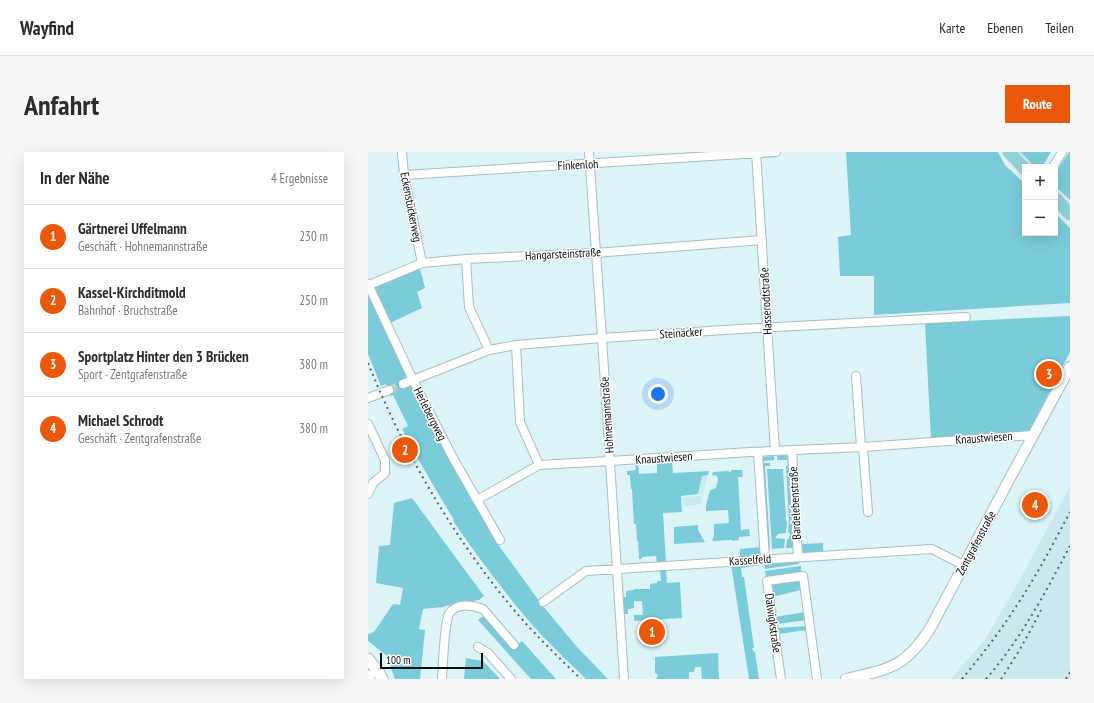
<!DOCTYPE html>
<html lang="de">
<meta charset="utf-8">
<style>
:root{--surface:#fff;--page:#f7f7f7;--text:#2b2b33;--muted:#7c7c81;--line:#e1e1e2;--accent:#ea580c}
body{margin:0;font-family:"PT Sans Narrow",sans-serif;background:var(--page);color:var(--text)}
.controls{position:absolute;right:12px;top:12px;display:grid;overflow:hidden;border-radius:0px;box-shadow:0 4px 16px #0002}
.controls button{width:36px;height:36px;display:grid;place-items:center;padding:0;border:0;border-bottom:1px solid var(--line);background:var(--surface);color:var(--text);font:20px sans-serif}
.scale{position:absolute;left:12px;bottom:10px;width:103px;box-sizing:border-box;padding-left:4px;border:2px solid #080f11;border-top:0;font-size:11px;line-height:14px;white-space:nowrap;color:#080f11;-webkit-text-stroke:3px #fff;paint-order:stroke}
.you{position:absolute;left:290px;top:242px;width:14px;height:14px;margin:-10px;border:3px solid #fff;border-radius:50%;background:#1a73e8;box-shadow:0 0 0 6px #1a73e833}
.badge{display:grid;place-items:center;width:26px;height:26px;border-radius:50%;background:var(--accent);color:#fff;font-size:13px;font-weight:700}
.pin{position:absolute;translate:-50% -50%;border:2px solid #fff;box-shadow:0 1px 4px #0006}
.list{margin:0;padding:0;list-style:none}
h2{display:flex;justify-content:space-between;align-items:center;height:52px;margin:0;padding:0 16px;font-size:17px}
h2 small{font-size:13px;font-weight:400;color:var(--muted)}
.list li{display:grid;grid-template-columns:26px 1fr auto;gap:12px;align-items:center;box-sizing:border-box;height:64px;padding:0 16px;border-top:1px solid var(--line)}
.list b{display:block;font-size:15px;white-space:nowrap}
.list p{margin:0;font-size:13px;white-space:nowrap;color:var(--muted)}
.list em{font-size:13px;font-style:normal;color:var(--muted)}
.map{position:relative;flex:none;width:702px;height:527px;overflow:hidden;border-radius:0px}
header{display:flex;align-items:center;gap:24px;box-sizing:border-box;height:56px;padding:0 20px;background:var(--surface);border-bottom:1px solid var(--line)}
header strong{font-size:19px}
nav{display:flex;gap:22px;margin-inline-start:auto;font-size:14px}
.intro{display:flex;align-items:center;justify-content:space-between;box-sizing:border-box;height:96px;padding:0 24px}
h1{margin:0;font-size:28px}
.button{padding:10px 18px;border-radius:0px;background:var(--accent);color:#fff;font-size:14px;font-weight:700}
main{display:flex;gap:24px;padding:0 24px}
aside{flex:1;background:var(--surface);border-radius:0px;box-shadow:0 4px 16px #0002}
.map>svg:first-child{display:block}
</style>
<header>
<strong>Wayfind</strong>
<nav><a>Karte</a><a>Ebenen</a><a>Teilen</a></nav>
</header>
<div class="intro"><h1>Anfahrt</h1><a class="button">Route</a></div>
<main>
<aside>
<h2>In der Nähe<small>4 Ergebnisse</small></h2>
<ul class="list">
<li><span class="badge">1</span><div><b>Gärtnerei Uffelmann</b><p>Geschäft · Hohnemannstraße</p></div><em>230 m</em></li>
<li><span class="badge">2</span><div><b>Kassel-Kirchditmold</b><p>Bahnhof · Bruchstraße</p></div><em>250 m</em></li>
<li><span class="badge">3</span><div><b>Sportplatz Hinter den 3 Brücken</b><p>Sport · Zentgrafenstraße</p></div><em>380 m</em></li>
<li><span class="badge">4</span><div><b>Michael Schrodt</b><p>Geschäft · Zentgrafenstraße</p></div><em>380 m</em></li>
</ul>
</aside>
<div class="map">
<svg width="702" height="527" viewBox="0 0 702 527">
<rect width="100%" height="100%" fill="#dcf3f7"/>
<path fill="#c9e9ee" d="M 340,323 L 335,342 L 330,343 L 334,324 Z
M 702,334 L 702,527 L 583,527 L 618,486 L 654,424 Z
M 333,344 L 334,352 L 316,354 L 315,345 Z"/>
<path fill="#7bccda" d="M 478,0 L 630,0 L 637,13 L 657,32 L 657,81 L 687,81 L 687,61 L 702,76 L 702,151 L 506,163 L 506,124 L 472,124 L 470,85 L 483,83 Z
M 652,0 L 683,0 L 674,15 L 667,15 Z
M 701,0 L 702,0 L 702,48 L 687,34 L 687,21 Z
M 51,113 L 57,136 L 49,140 L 54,156 L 22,171 L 3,133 Z
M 0,139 L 41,224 L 36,226 L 35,229 L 45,232 L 131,394 L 175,454 L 209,495 L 240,527 L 218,527 C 194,504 170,481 150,456 C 127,428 106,399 85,369 L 86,368 C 68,338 50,308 34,277 L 40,274 L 25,243 L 23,244 L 18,232 L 13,234 L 0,202 Z
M 702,164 L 702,200 L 660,282 L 563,288 L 557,171 Z
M 418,303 L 422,306 L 427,396 L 418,396 L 419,387 L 421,387 L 422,381 L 420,381 L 421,369 L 418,314 L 420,313 L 419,308 L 409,308 L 409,304 Z
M 406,304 L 406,308 L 396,309 L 396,311 L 402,311 L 402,314 L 397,314 L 402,397 L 399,397 L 393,305 Z
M 304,310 L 305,321 L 341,319 L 340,323 L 334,324 L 330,342 L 313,344 L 314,360 L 295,361 L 298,411 L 289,411 L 288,404 L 274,405 L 274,407 L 271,407 L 270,389 L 269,389 L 268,372 L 266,372 L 264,337 L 263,337 L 262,323 L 259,323 L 259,319 L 268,318 L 267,313 L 270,312 L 271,322 L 289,321 L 289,311 Z
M 399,317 L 415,317 L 418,369 L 419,370 L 418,381 L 410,382 L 407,386 L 417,387 L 416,396 L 404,397 Z
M 363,318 L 374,318 L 375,325 L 370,325 L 373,378 L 381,377 L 382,384 L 371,385 L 371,388 L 364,389 L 364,388 L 344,389 L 346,383 L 346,372 L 361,371 L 360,358 L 338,359 L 338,353 L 342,338 L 348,336 L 350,328 L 349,324 L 344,323 L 345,320 L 359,319 L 363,320 Z
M 44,346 L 116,444 L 111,448 L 85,452 L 75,455 L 55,457 L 51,477 L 57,478 L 52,527 L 27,527 L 18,503 L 0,489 L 0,482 L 6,480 L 25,452 L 32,453 L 35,436 L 8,431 L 11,394 L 22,393 L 26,351 Z
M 330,373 L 330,378 L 337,390 L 306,392 L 306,375 Z
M 455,391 L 455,400 L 435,400 L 434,392 Z
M 393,395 L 393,402 L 392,403 L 372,405 L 372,397 Z
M 432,409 L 431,412 L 397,417 L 397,411 L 412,410 L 412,411 L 415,411 L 415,410 Z
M 393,411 L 393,413 L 373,416 L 374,425 L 376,425 L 386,496 L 384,496 L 385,499 L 387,500 L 391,527 L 381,527 L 363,412 Z
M 433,414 L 433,420 L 398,425 L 397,419 Z
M 292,417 L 298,417 L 299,431 L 312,430 L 314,466 L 266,469 L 266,463 L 275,463 L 274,449 L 266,449 L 266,456 L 260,457 L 260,462 L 255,462 L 254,445 L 258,445 L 258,439 L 266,438 L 266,437 L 282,437 L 282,432 L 289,431 L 289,429 L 293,429 Z
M 432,427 L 433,438 L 404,445 L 402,431 Z
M 437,460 L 439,468 L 408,472 L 407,465 Z
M 117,463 L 145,496 L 154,489 L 188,527 L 163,527 L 110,468 Z
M 439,474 L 439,478 L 410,482 L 409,476 Z
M 350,501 L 351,527 L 334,527 L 333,515 L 327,515 L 326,520 L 321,520 L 321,527 L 288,527 L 290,523 L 287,521 L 287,505 Z
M 98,506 L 115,509 L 132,527 L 96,527 Z"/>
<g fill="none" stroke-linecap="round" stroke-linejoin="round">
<path stroke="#bcd1d4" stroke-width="8" stroke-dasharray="8 4" stroke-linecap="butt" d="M 21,238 L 35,232"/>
<g stroke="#a8bec2" stroke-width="10">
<path id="minor" d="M 34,0 L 36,23 L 54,111
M 221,0 L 234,186 L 256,527
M 388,0 L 407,299
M 685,15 L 694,0
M 36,23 L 408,0
M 98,107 L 101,155 L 121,198
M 0,132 L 45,228 L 85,306 L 132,388
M 1,133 L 54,111 L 98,107 L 227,101 L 394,88
M 148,193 L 152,270 L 171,313
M 488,224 L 493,295
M 35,232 L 121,198 L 148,193 L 234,186 L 372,177 L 598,165
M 0,246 L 21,238
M 0,272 L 17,308 L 17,321 L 5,331 L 0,342
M 495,295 L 500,360
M 424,298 L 430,405
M 390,300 L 397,407
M 109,348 L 171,313 L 242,309 L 382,300 L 495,295 L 665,283
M 175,450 L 218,419 L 564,397 L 595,413
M 110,495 L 120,501 L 143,527
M 74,527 C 75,514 76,471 81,462 C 88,450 105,453 115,457 L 146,493
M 413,527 L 399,429 L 435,424 L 449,527"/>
</g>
<g stroke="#a8bec2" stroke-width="12">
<path id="tertiary" d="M 478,527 C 522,517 538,515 563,475 L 641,328 L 702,215"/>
</g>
<g stroke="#a8bec2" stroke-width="13">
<path id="secondary" d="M 0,507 L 9,518 L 14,527
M 0,524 L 1,527"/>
</g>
<g stroke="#d3d4d4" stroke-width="14">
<path id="primary" d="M 641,0 L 657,17
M 687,46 L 702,62"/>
</g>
<use href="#minor" stroke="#fff" stroke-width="8"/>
<use href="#tertiary" stroke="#fff" stroke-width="10"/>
<use href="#secondary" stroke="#fff" stroke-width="11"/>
<use href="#primary" stroke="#8ed2dc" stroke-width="12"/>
<path stroke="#596668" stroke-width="2" stroke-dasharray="2 4" stroke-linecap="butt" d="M 0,211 C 35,298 82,380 141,452 C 163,479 188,503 213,527
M 594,527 C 613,504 631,481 647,456 C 668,425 685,392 702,360
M 618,527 C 653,487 677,441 702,394
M 633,527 C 648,505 661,482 673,458
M 698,527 L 702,520"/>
</g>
<g text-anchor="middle" stroke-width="3" stroke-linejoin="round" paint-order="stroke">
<g font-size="12" fill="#080f11" stroke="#fff">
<text transform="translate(210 13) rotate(-3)" y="4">Finkenloh</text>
<text transform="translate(43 55) rotate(79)" y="4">Eckenstückerweg</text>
<text transform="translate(195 102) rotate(-3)" y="4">Hangarsteinstraße</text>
<text transform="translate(398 149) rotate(-93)" y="4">Hasserodtstraße</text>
<text transform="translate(313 181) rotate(-4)" y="4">Steinäcker</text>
<text transform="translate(62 262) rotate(63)" y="4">Herlebergweg</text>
<text transform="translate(239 263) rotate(-94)" y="4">Hohnemannstraße</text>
<text transform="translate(616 286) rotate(-4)" y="4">Knaustwiesen</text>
<text transform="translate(296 306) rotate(-4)" y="4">Knaustwiesen</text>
<text transform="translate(427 351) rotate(-93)" y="4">Bardelebenstraße</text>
<text transform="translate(608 391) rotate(-62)" y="4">Zentgrafenstraße</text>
<text transform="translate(382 408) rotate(-4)" y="4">Kasselfeld</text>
<text transform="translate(405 471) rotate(82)" y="4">Dalwigkstraße</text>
</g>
</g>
</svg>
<div class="controls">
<button>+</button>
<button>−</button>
</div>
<div class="scale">100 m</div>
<div class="you"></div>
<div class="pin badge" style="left:284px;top:480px">1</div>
<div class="pin badge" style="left:37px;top:298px">2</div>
<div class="pin badge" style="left:681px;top:222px">3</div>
<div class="pin badge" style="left:667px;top:353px">4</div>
</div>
</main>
